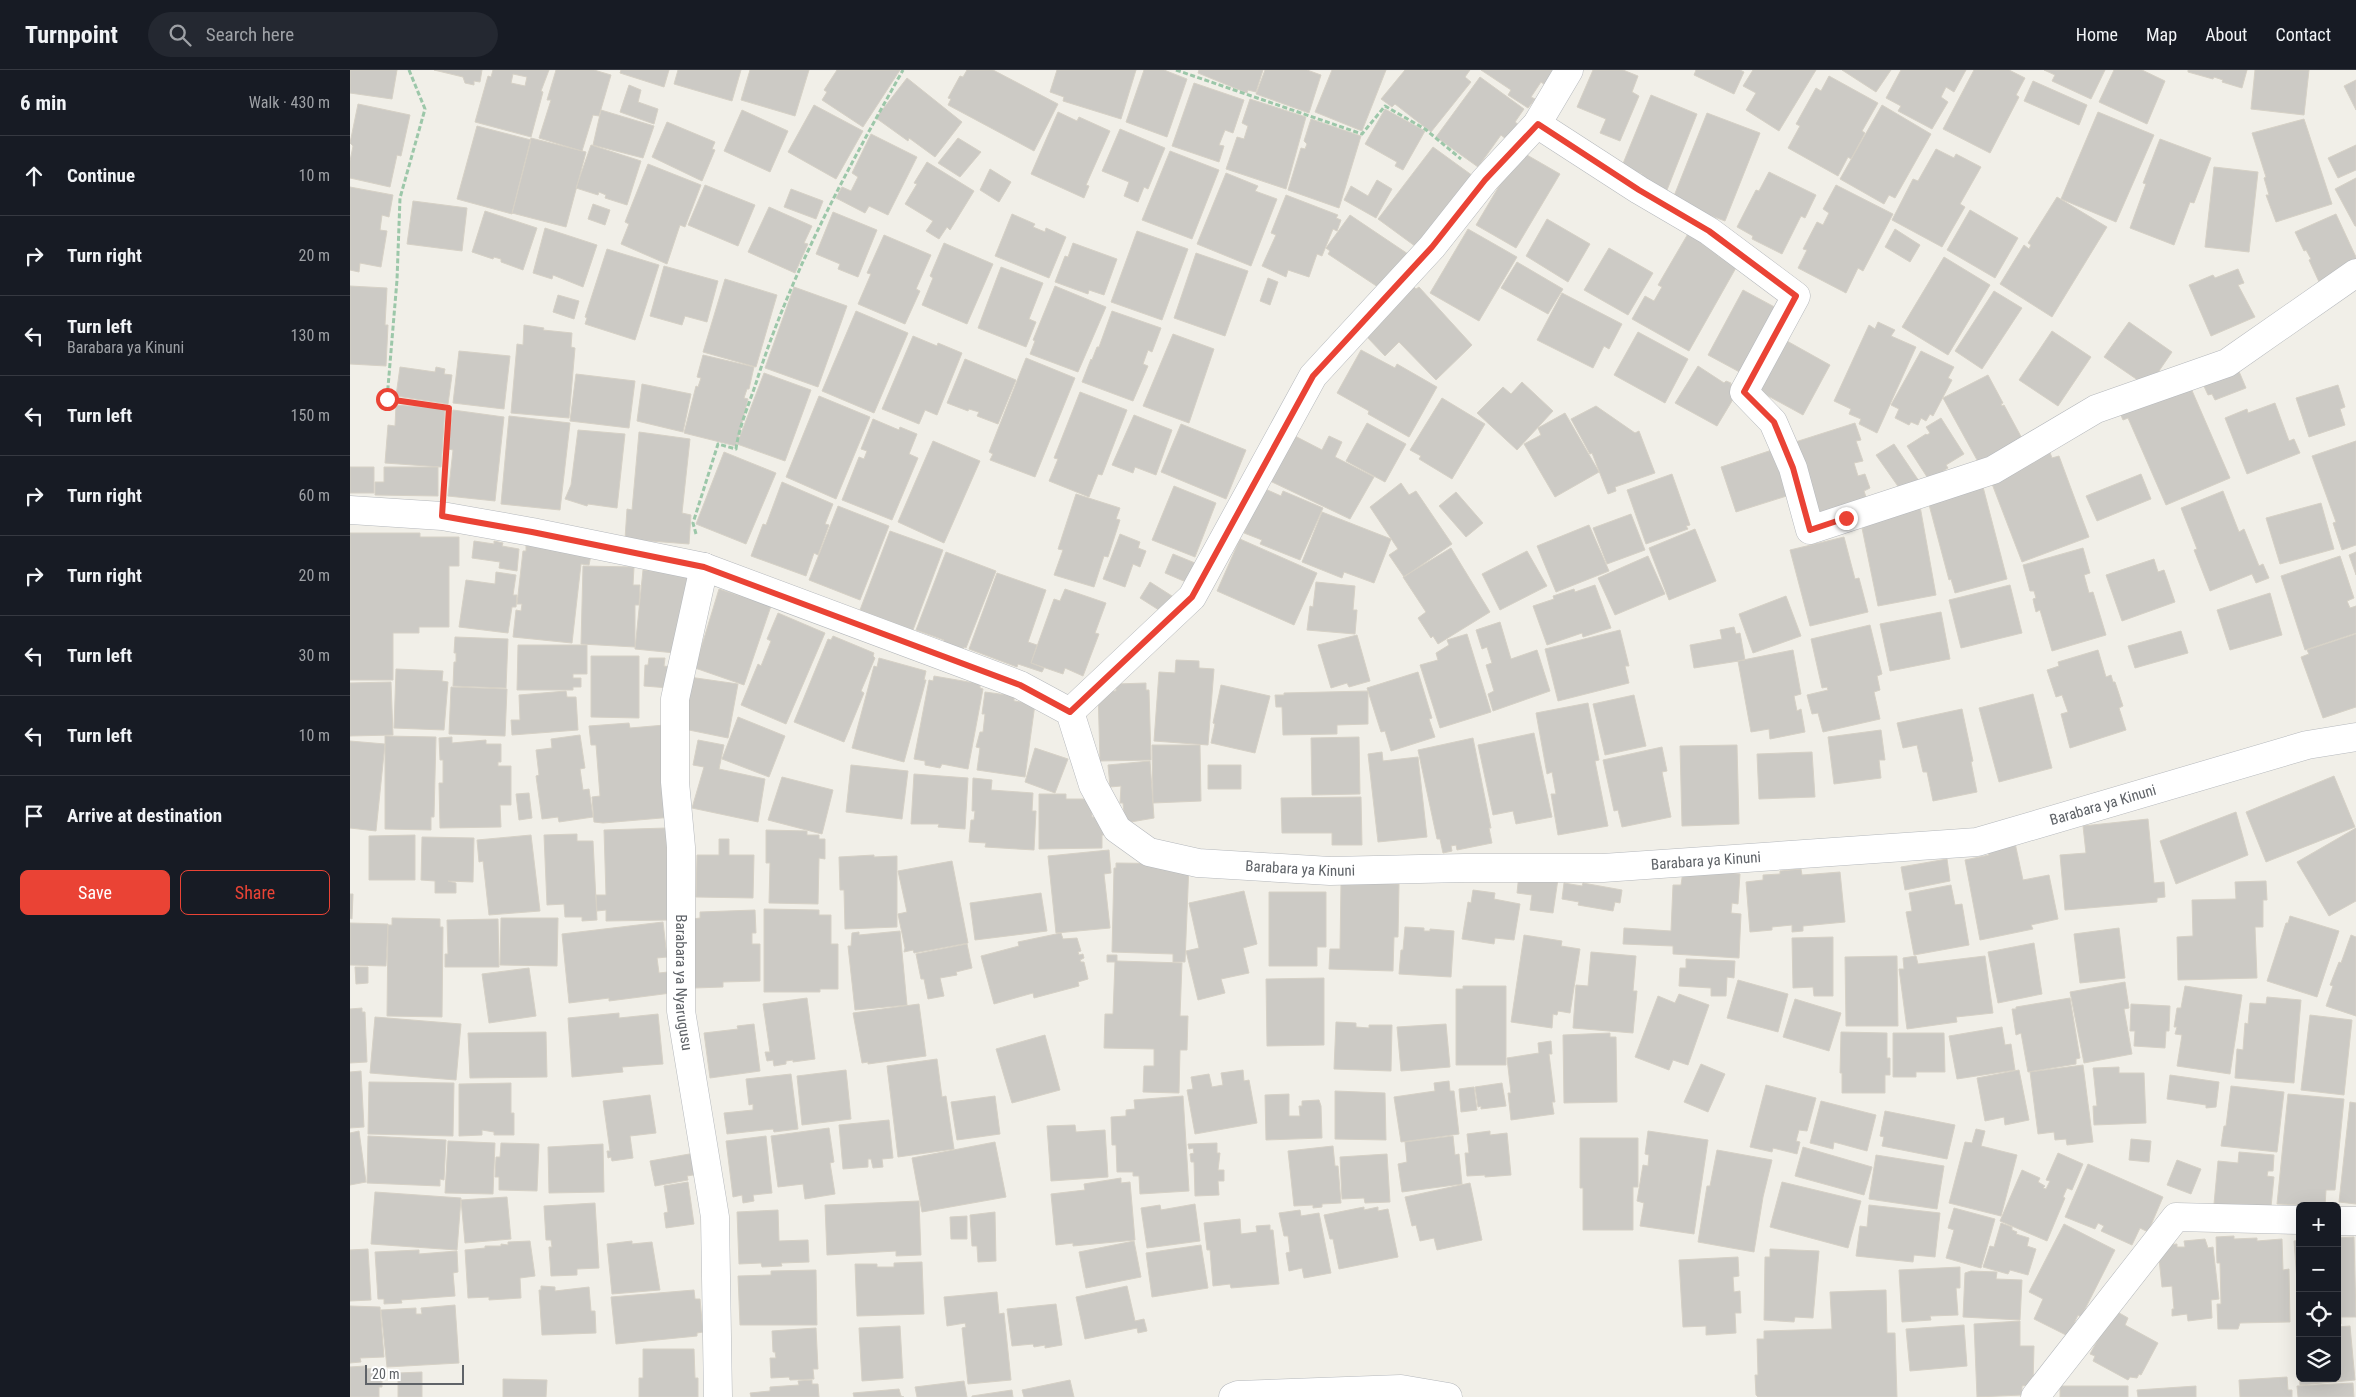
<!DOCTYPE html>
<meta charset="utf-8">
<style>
:root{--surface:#171b24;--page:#242831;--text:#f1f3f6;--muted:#9ea1a6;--line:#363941;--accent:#ea4335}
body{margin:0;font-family:"Roboto Condensed",sans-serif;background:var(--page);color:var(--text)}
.controls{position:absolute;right:15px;bottom:15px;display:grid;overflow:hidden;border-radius:8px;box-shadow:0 5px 20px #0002}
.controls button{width:45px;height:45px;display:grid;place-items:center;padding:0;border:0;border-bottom:1px solid var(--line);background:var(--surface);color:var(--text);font:25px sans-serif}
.scale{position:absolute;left:15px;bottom:12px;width:99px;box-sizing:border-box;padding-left:5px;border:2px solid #5f6368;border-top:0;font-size:14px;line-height:18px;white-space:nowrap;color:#5f6368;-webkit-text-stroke:4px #fff;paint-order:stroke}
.stop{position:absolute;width:15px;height:15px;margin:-11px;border:4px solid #ea4335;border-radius:50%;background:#fff}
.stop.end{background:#ea4335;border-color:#fff;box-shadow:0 1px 5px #0008}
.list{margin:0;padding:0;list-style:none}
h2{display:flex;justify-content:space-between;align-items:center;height:65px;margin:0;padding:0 20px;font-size:21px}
h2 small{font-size:16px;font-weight:400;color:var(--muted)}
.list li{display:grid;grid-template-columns:32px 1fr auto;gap:15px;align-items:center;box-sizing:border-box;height:80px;padding:0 20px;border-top:1px solid var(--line)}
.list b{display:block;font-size:19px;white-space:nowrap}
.list p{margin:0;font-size:16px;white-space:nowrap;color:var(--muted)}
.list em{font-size:16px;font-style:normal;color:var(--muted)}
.actions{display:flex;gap:10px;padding:15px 20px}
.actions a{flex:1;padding:11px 0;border:1px solid var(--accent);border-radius:8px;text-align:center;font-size:18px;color:var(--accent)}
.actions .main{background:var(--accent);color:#fff}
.icon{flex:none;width:28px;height:28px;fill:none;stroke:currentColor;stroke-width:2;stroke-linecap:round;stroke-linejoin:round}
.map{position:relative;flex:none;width:2006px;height:1327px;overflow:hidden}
header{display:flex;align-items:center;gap:30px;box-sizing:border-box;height:70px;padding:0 25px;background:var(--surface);border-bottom:1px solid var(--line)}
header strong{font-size:24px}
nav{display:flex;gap:28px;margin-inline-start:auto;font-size:18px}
.search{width:350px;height:45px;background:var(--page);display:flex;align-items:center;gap:12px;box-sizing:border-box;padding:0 18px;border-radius:28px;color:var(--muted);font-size:19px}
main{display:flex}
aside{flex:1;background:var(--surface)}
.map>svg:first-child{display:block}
</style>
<header>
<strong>Turnpoint</strong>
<div class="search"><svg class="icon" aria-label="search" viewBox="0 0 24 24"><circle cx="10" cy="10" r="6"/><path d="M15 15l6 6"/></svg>Search here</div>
<nav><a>Home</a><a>Map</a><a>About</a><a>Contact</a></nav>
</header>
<main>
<aside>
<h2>6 min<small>Walk · 430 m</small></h2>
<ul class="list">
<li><svg class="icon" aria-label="ahead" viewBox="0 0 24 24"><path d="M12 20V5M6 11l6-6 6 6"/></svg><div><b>Continue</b></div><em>10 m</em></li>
<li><svg class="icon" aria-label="right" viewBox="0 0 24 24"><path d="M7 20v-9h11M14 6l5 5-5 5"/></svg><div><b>Turn right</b></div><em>20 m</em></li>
<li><svg class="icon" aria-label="left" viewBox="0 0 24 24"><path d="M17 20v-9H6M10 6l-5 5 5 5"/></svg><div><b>Turn left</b><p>Barabara ya Kinuni</p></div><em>130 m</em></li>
<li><svg class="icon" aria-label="left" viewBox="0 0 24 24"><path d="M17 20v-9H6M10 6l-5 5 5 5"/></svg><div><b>Turn left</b></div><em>150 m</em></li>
<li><svg class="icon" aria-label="right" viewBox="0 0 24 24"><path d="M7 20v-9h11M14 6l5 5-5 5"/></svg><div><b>Turn right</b></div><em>60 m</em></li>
<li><svg class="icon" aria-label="right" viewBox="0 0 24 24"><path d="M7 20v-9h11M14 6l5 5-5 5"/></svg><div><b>Turn right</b></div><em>20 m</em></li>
<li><svg class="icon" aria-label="left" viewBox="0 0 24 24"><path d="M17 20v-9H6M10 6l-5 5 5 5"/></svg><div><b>Turn left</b></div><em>30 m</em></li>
<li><svg class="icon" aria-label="left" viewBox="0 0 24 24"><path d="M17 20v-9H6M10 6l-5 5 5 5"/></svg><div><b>Turn left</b></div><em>10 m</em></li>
<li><svg class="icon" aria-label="arrive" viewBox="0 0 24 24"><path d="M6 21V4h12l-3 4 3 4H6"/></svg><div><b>Arrive at destination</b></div></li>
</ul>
<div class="actions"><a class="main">Save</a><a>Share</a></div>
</aside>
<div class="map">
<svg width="2006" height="1327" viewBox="0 0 2006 1327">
<rect width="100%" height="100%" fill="#f1efe8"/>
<path fill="#cccac5" stroke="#d6d1c6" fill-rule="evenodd" d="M 0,0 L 47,0 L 42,29 L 0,23 Z
M 84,0 L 132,0 L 130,12 L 124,11 L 124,15 L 115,13 L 113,7 Z
M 143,0 L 199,0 L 191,21 L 193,22 L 181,67 L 125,52 L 138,6 L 141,7 ZM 163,4 L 177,7 L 175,16 L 161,13 Z
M 206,0 L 244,0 L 261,5 L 249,46 L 243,45 L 232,81 L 189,68 L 201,30 L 197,30 Z
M 271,0 L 319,0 L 314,17 L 270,3 Z
M 328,0 L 391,0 L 382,31 L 324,14 Z
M 400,0 L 459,0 L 445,46 L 391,30 Z
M 487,0 L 550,0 L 513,57 L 472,30 L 477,22 L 474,20 Z
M 617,0 L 643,0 L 708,34 L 684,81 L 598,35 L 601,29 L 598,28 L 610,6 L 613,7 Z
M 707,0 L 786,0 L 771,49 L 713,31 L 714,27 L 700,22 Z
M 794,0 L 814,0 L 837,9 L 817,67 L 776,52 Z
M 849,0 L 913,0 L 906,22 L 898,20 L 897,23 L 848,3 Z
M 915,0 L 957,0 L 971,5 L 959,43 L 906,24 Z
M 982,0 L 1036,0 L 1012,61 L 965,42 Z
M 1055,0 L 1120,0 L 1115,7 L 1121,12 L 1081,62 L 1045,34 L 1042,37 L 1031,29 Z
M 1131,0 L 1205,0 L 1195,15 L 1191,12 L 1181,27 L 1185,29 L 1178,38 L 1158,25 L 1161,20 Z
M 1243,0 L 1273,0 L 1288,6 L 1282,22 L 1289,26 L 1270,71 L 1250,63 L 1256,49 L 1227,37 Z
M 1346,0 L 1390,0 L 1394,2 L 1384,24 L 1344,5 Z
M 1403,0 L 1466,0 L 1429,61 L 1396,40 L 1406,23 L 1393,16 Z
M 1492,0 L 1541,0 L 1526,22 Z
M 1551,0 L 1616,0 L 1604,22 L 1596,17 L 1591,27 L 1598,32 L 1582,59 L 1548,41 L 1551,36 L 1536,28 Z
M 1624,0 L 1659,0 L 1675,8 L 1666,25 L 1669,27 L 1640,83 L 1593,59 Z
M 1694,0 L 1755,0 L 1741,29 L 1702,11 L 1705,5 Z
M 1764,0 L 1792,0 L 1815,11 L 1797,54 L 1749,32 Z
M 1838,0 L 1897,0 L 1892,18 L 1872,12 L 1873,10 L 1864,7 L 1863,9 L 1838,2 Z
M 1905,0 L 1959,0 L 1954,45 L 1901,39 Z
M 1479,6 L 1528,33 L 1512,61 L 1515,63 L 1501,89 L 1498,87 L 1488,106 L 1438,78 L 1450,56 L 1446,54 L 1466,18 L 1471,21 Z
M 1130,7 L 1174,39 L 1165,52 L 1169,55 L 1157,70 L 1151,65 L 1128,97 L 1086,67 Z
M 557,8 L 612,52 L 585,87 L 559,68 L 558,71 L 526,48 Z
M 2006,10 L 2006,40 L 1994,16 Z
M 1683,11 L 1737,35 L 1729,55 L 1674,31 Z
M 844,13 L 894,30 L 883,63 L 875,60 L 869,75 L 874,76 L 869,92 L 822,76 Z
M 279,15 L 291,20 L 288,32 L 308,39 L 304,54 L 270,42 Z
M 1301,25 L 1347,44 L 1317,120 L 1290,109 L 1292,104 L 1272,96 Z
M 900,29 L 956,47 L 936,119 L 876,99 L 887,67 L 894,69 L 898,56 L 892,53 Z
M 8,34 L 60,45 L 51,86 L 47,85 L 40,117 L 0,108 L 0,91 L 3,76 L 0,73 Z
M 464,35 L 513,61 L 486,109 L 438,82 Z
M 1532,35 L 1581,64 L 1545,128 L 1539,125 L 1534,134 L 1490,109 Z
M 1035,39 L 1075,61 L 1053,100 L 1045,96 L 1047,92 L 1015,74 Z
M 251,40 L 304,56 L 293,88 L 243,75 Z
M 392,40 L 438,61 L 420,102 L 374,81 Z
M 708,42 L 727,51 L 729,47 L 760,61 L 736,115 L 739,116 L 734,128 L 681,104 Z
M 1748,42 L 1804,65 L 1766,152 L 1711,129 Z
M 1357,43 L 1410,63 L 1375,151 L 1322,131 Z
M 961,49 L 1011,66 L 989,138 L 938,120 L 951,78 L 955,79 L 957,74 L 954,71 Z
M 1954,49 L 1982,134 L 1926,152 L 1916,125 L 1919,125 L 1914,108 L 1916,107 L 1902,63 Z
M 317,52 L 365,72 L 362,79 L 365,80 L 352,111 L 302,87 Z
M 127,56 L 181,70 L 162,144 L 107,129 Z
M 770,59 L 815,78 L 798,119 L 794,117 L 788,132 L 774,126 L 779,112 L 752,101 Z
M 521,64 L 567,87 L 538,145 L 519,136 L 515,143 L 486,128 L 492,117 L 501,121 L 508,107 L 502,103 Z
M 181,68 L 236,82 L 216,157 L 162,143 Z
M 608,68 L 631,82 L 610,107 L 588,93 Z
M 1810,69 L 1861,88 L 1844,133 L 1840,132 L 1824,175 L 1780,158 L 1796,114 L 1793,113 Z
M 241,75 L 291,91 L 277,135 L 255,128 L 256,125 L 249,122 L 248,125 L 226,118 Z
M 2006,75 L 2006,100 L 1988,108 L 1978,88 Z
M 1083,77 L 1123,106 L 1069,179 L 1028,149 Z
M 1586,79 L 1604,88 L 1606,84 L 1631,97 L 1610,134 L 1615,137 L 1592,177 L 1542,150 L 1563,109 L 1568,111 Z
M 820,81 L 869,100 L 842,169 L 792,150 Z
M 1170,81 L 1210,104 L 1166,178 L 1126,155 Z
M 577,92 L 624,121 L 600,160 L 597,157 L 589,169 L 576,161 L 583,151 L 555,134 L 567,114 L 564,113 Z
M 298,94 L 351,115 L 335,157 L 330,155 L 317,194 L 271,174 L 279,154 L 275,152 Z
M 1864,97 L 1908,102 L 1899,182 L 1855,177 Z
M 640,99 L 661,112 L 649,132 L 630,120 Z
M 1419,102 L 1466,125 L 1455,148 L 1451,146 L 1432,184 L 1402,169 L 1403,166 L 1387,157 L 1406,120 L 1409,121 Z
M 876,103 L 908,116 L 905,121 L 927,129 L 901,196 L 847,174 Z
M 2006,108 L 2006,156 L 2005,156 L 1985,119 Z
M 1027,110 L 1042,119 L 1026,148 L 994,130 L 1001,116 L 1018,126 Z
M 355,115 L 405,135 L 388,176 L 338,155 Z
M 1486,115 L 1543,144 L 1513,201 L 1508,198 L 1496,223 L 1448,198 L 1457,180 L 1453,179 L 1467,152 L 1473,155 L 1479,143 L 1473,139 Z
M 0,117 L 43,125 L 39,147 L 32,145 L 30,160 L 37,161 L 31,197 L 10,193 L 9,202 L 0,200 Z
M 441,119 L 473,131 L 466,149 L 434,137 Z
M 936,125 L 988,145 L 986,148 L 991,150 L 987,161 L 983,159 L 972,186 L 967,184 L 959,207 L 938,200 L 936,207 L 912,196 L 926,165 L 921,163 Z
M 1707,127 L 1757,157 L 1702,247 L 1650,214 L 1674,175 L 1679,179 L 1681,175 L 1678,173 Z
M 63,131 L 117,138 L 112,181 L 57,174 Z
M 243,134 L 260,140 L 255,155 L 238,149 Z
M 419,137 L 462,156 L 454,173 L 458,174 L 445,203 L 398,182 Z
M 1620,140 L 1668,168 L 1645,208 L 1597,180 Z
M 135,141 L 187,158 L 173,200 L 151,192 L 151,189 L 144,187 L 143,189 L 122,182 Z
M 483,142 L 527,160 L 508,207 L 488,199 L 490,194 L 466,184 Z
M 662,144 L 685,154 L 683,157 L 695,162 L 696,158 L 716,167 L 699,208 L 645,186 Z
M 1986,144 L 2006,187 L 2006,197 L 1970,214 L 1959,190 L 1961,189 L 1956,180 L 1954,181 L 1945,162 Z
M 1000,145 L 1058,184 L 1034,221 L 978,184 L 980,181 L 976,178 Z
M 1197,149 L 1240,174 L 1218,212 L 1176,186 Z
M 195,158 L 247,175 L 233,217 L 203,205 L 202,209 L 183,203 Z
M 1118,159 L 1167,187 L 1129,251 L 1080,223 Z
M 1545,159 L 1570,175 L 1560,192 L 1535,177 Z
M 787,161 L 838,179 L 812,250 L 761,232 Z
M 1339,162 L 1371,180 L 1368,186 L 1387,196 L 1339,281 L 1282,249 L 1295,226 L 1304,231 L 1312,217 L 1308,215 Z
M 534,165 L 581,185 L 566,219 L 570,221 L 555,254 L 508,234 L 521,204 L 517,203 Z
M 594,173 L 643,194 L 617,254 L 572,235 L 583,208 L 580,206 Z
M 723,173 L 767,189 L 754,225 L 739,220 L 738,224 L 705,212 L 715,186 L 718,187 Z
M 1259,178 L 1303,203 L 1278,245 L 1234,220 Z
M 257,179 L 309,195 L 285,270 L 235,254 L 237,248 L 235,247 Z
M 846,183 L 898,201 L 875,266 L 824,248 Z
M 1594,187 L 1640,215 L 1598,285 L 1552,257 Z
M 1167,192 L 1213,219 L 1198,244 L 1151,218 Z
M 314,196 L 368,211 L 357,252 L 335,246 L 332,255 L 300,246 Z
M 651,197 L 693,213 L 679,249 L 686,252 L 676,277 L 628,258 Z
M 1888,199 L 1894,213 L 1888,215 L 1905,247 L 1861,266 L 1839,215 L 1863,205 L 1865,208 Z
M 918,208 L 928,212 L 920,235 L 910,231 Z
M 375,209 L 427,225 L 406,297 L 353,282 Z
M 0,216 L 37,218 L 35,255 L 38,255 L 36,296 L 0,294 Z
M 705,216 L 756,237 L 728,302 L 680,284 L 685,271 L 683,270 Z
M 1063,216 L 1066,219 L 1069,217 L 1122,275 L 1086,310 L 1049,272 L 1035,286 L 1017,267 L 1020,265 L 1016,260 Z
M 444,217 L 497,236 L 468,317 L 415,298 Z
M 1393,220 L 1432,241 L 1397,306 L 1358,285 Z
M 1644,221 L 1672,238 L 1632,299 L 1605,281 Z
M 1212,223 L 1272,254 L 1259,279 L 1254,276 L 1243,298 L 1187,270 Z
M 208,225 L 229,231 L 224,249 L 203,242 Z
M 506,241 L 558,263 L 524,343 L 472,321 Z
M 762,241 L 811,258 L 802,282 L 798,280 L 793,294 L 798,296 L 783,331 L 732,312 L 741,289 L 742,290 L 747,277 L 749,277 Z
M 1528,252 L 1545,260 L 1541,266 L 1566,277 L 1527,363 L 1509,354 L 1511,349 L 1499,344 L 1501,339 L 1484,331 L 1519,255 L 1525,259 Z
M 1779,252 L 1822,282 L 1798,317 L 1754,287 Z
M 174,255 L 194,258 L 193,260 L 222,263 L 221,277 L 225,278 L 219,348 L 161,343 L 167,274 L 173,275 Z
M 1702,261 L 1741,287 L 1708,336 L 1669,310 Z
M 1288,262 L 1338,289 L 1315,333 L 1264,305 Z
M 823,264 L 864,279 L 839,353 L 793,336 Z
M 563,266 L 587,276 L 588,273 L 612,283 L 587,345 L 575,340 L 569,354 L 532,339 Z
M 1428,266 L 1480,295 L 1453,345 L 1400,316 Z
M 1011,280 L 1045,298 L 1047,294 L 1087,317 L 1059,367 L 1018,344 L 1019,341 L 987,323 Z
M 109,281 L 160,286 L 154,339 L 103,333 Z
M 1571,281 L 1604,297 L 1598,308 L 1602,310 L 1583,346 L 1580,344 L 1576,351 L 1571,348 L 1568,355 L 1561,352 L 1559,355 L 1545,348 L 1549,339 L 1541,335 Z
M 353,285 L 404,297 L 399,319 L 397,319 L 394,328 L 398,329 L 386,376 L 334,363 L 346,316 L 348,317 L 351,308 L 347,307 Z
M 676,288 L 725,308 L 685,407 L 640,390 L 643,384 L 639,382 Z
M 615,289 L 666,310 L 648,354 L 627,346 L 629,342 L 619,339 L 618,341 L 597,333 Z
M 1348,296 L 1374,313 L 1376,311 L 1381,313 L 1380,315 L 1382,314 L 1388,321 L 1367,356 L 1325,333 Z
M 50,297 L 85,302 L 86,297 L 95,299 L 94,304 L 102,305 L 98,334 L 46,326 Z
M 1888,299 L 1896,318 L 1865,330 L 1862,324 L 1858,325 L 1853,314 Z
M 414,303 L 461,320 L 435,391 L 387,374 Z
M 226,304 L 285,311 L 279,358 L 220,351 Z
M 1638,305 L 1653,333 L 1651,334 L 1652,336 L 1654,335 L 1674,372 L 1632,399 L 1593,328 Z
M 1172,312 L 1203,341 L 1167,380 L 1127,343 L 1153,317 L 1161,324 Z
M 292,314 L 341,324 L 333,362 L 287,351 Z
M 1988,315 L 1995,337 L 1990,339 L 1995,355 L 1959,367 L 1946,328 Z
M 1840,316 L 1880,408 L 1816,435 L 1778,348 L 1773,350 L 1767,336 Z
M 730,322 L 777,340 L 752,405 L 748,404 L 739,427 L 699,411 L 708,389 L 704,388 Z
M 469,326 L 520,347 L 486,429 L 436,407 Z
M 1092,328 L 1135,354 L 1102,409 L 1069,389 L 1071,386 L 1060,380 Z
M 1925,333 L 1939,371 L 1944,369 L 1950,383 L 1897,404 L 1875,348 L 1897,339 L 1898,343 Z
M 46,335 L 95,339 L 91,397 L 35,393 L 38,355 L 45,356 Z
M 1246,336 L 1285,363 L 1289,361 L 1305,403 L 1265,417 L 1266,421 L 1258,424 L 1242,383 L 1240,384 L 1221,349 Z
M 103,340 L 154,347 L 145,431 L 98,426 L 103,380 L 98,379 Z
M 1215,343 L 1249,402 L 1205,427 L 1174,374 L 1191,365 L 1188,358 Z
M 784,345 L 822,360 L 806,405 L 785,397 L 783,403 L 762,395 Z
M 159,346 L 220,353 L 210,440 L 151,434 Z
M 1591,348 L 1614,384 L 1596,395 L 1598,398 L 1579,410 L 1557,376 L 1576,364 L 1577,365 L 1580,363 L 1576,357 Z
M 523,349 L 549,360 L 550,357 L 567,364 L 559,384 L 568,388 L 542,450 L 492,430 L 509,387 L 514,389 L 517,381 L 511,379 Z
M 1017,353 L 1056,374 L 1035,412 L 996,391 Z
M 1505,353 L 1511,370 L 1506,371 L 1513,391 L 1504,393 L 1508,406 L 1515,404 L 1520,418 L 1514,421 L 1518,433 L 1468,449 L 1439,374 Z
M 831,354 L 896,380 L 876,429 L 811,402 Z
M 228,360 L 275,364 L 267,438 L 238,434 L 237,436 L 215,429 L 221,415 Z
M 289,362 L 340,369 L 332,443 L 341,445 L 339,474 L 275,469 L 277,439 L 282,440 Z
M 943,365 L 972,380 L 979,366 L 992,372 L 985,387 L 1024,407 L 1000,449 L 920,411 Z
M 583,371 L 630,391 L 594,473 L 548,452 Z
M 2006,371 L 2006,475 L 1992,480 L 1983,453 L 1986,452 L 1962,386 Z
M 1544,374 L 1569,411 L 1552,422 L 1526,385 Z
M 1428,378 L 1443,424 L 1386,442 L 1371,397 Z
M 1699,380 L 1702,388 L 1709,386 L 1739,467 L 1672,492 L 1639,406 Z
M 374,382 L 426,403 L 396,474 L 346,454 Z
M 0,397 L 24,397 L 24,423 L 0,423 Z
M 34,397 L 88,397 L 88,426 L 25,425 L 25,412 L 34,412 Z
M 1322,404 L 1340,455 L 1336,456 L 1338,459 L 1296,474 L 1277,420 Z
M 1791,404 L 1801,429 L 1747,451 L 1736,426 Z
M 432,412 L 483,434 L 475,454 L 479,455 L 468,485 L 464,483 L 456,506 L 401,486 L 413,454 L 416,455 Z
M 1051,413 L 1059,425 L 1066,421 L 1102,474 L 1054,507 L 1039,485 L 1048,479 L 1020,437 Z
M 1632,413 L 1657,509 L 1605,523 L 1601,509 L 1599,510 L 1577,427 Z
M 824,416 L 866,433 L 845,487 L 802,470 Z
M 913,418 L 931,426 L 933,421 L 973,438 L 950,490 L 910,474 L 912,470 L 894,463 Z
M 1873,421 L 1889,462 L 1894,459 L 1909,496 L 1913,494 L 1919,508 L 1906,513 L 1902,504 L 1860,521 L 1844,480 L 1847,479 L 1831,438 Z
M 1106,422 L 1133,453 L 1116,467 L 1089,436 Z
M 726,424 L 770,438 L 766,449 L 770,450 L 758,487 L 754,486 L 744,517 L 704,505 L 713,480 L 708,479 Z
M 1971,433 L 1984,479 L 1930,494 L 1916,448 Z
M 488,436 L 539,456 L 510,530 L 459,510 Z
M 1570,436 L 1586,525 L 1528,536 L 1512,458 L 1514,458 L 1512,447 Z
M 972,442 L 1041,469 L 1024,513 L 994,502 L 992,508 L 952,492 Z
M 1281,444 L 1295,480 L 1257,494 L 1243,458 Z
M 1239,455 L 1259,501 L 1206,522 L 1187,476 Z
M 1345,459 L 1366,511 L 1319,530 L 1299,478 Z
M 540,461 L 593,480 L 563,560 L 510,540 Z
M 0,463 L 70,463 L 70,467 L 109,467 L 109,496 L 99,496 L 99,557 L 69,557 L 69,563 L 43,563 L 43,610 L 0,610 Z
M 770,464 L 790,472 L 788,478 L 796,481 L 790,497 L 783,494 L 775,517 L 753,509 Z
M 1494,467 L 1505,509 L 1509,508 L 1518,542 L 1460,556 L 1440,480 Z
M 890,469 L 967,503 L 944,555 L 867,521 Z
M 124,471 L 144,474 L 144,471 L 153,473 L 152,476 L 169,479 L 167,501 L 149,498 L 150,492 L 122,488 Z
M 176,475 L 231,481 L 241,485 L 239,495 L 231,494 L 222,573 L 163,567 L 166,540 L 171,541 L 172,534 L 167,534 L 173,481 L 176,481 Z
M 1101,478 L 1140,542 L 1088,574 L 1083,566 L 1081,568 L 1068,548 L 1076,542 L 1053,507 Z
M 1733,478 L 1740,503 L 1734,505 L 1739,523 L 1743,522 L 1756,565 L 1702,581 L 1690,540 L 1686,542 L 1684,534 L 1683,529 L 1686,528 L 1684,521 L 1680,521 L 1673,495 Z
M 1177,481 L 1197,516 L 1150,540 L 1132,504 Z
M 596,482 L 646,501 L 616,578 L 614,577 L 612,581 L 593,574 L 594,570 L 566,560 Z
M 2006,482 L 2006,505 L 1999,485 Z
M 823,484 L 845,493 L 836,512 L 815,503 Z
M 1298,486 L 1315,524 L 1265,545 L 1248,508 Z
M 1990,486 L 2004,528 L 1997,531 L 2000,538 L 2006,536 L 2006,563 L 1955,580 L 1931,506 Z
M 1804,489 L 1808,502 L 1814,500 L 1825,532 L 1772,551 L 1756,505 Z
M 233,496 L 284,497 L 283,515 L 290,515 L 289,535 L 285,535 L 285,577 L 231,574 Z
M 293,500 L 340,505 L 325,583 L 285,579 Z
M 146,502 L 166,505 L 163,525 L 167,525 L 166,537 L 162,537 L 158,563 L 109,557 L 116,510 L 145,514 Z
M 647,503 L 696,520 L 678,572 L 687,575 L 681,593 L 694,598 L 692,602 L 668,594 L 667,597 L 619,579 Z
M 800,512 L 822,526 L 812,542 L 790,528 Z
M 966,512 L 1005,516 L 1003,540 L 1007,540 L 1005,564 L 957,560 L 960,536 L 963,537 Z
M 1245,515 L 1261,558 L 1233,567 L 1232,563 L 1197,575 L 1183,536 L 1204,529 L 1203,526 L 1224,519 L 1225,522 Z
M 1660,515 L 1672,563 L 1611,578 L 1599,530 Z
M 369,519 L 421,536 L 394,615 L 345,598 Z
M 715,519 L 756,533 L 745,563 L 749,564 L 733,606 L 715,598 L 713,604 L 681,593 L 704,529 L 710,531 Z
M 1920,523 L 1932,565 L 1880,580 L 1867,540 Z
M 1436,526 L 1451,566 L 1403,583 L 1389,544 Z
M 1591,542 L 1600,589 L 1540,601 L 1530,554 Z
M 428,543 L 475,563 L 436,654 L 391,635 L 408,594 L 411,596 L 421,571 L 417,569 Z
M 1150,552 L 1161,589 L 1187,580 L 1200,621 L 1143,641 L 1138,624 L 1144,621 L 1136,595 L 1142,593 L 1137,577 L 1132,579 L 1126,560 Z
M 1520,555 L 1532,604 L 1527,606 L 1530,620 L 1524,622 L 1530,649 L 1473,662 L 1468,643 L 1462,644 L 1457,625 L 1478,620 L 1477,617 L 1472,618 L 1461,569 Z
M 1384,557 L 1386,564 L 1390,563 L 1395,590 L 1344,598 L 1340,575 L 1372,569 L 1370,560 Z
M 1270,560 L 1279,596 L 1275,596 L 1279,613 L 1208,631 L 1195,579 Z
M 1831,561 L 1838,583 L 1785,598 L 1778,576 Z
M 1117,564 L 1141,642 L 1090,658 L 1070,595 L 1088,590 L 1086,583 L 1099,575 L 1097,570 Z
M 2006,564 L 2006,637 L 1973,648 L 1951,587 L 1959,584 L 1957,580 Z
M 1007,565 L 1020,611 L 999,617 L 997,613 L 981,618 L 968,575 Z
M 483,566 L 524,583 L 523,586 L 525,588 L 511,621 L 514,623 L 494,672 L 444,652 L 478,569 L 481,570 Z
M 105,567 L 158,569 L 156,618 L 103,616 L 104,592 L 106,592 L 106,583 L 104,583 Z
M 168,575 L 237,575 L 237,604 L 223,604 L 223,608 L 231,608 L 231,617 L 223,617 L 223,620 L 167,620 Z
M 1443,580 L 1451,624 L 1444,626 L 1447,641 L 1451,639 L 1455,662 L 1420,669 L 1419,659 L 1401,662 L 1388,591 Z
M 1748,580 L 1756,607 L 1761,605 L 1763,612 L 1765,612 L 1773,636 L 1769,638 L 1776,660 L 1720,678 L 1711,644 L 1718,642 L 1712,625 L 1706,627 L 1697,600 L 1709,596 L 1708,592 Z
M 241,586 L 289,586 L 289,648 L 241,647 Z
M 299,588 L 315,588 L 314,596 L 320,597 L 319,618 L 294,616 L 295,595 L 298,595 Z
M 529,588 L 576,601 L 574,610 L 576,610 L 554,692 L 502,678 L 524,596 L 527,597 Z
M 826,590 L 849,591 L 849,598 L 864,599 L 858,675 L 804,671 L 809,602 L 825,603 Z
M 46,599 L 93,601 L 92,611 L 98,612 L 94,660 L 44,658 Z
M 1068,602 L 1082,648 L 1079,649 L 1085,667 L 1041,681 L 1035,661 L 1031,662 L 1017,618 Z
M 584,606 L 630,614 L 630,618 L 633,619 L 618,699 L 592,694 L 590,698 L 575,695 L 575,691 L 564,689 L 579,610 L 583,611 Z
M 339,607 L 388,614 L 378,668 L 334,659 Z
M 41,612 L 43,665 L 0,666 L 0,613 Z
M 796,613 L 796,620 L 799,620 L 801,690 L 750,691 L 748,621 L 766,621 L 766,614 Z
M 871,615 L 920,626 L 905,683 L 861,673 L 865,654 L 863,653 Z
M 101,617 L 157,619 L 155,666 L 99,664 Z
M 216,621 L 217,627 L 226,627 L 228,660 L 162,665 L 161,650 L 170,650 L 169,625 Z
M 1018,621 L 1018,654 L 987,655 L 987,664 L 933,665 L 932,637 L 926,637 L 925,625 L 934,625 L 934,623 Z
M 635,622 L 664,626 L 664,631 L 685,634 L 675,707 L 627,700 L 630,678 L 626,677 L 630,662 L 633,662 L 635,644 L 632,644 Z
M 1683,624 L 1702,698 L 1649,712 L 1629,638 Z
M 1284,625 L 1296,676 L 1255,685 L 1243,634 Z
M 1238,633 L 1249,690 L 1245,691 L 1258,756 L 1208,765 L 1201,724 L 1206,724 L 1202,702 L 1197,704 L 1186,643 Z
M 1612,639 L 1623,691 L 1621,692 L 1627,722 L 1583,731 L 1577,702 L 1573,702 L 1567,675 L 1553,678 L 1547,653 Z
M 388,647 L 435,666 L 419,707 L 372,689 Z
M 279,653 L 280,658 L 315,655 L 323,747 L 253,753 L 244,752 L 242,727 L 250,726 L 246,675 L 241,675 L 239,656 Z
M 1531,660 L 1535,690 L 1529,690 L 1531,708 L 1484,714 L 1478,667 Z
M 1184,663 L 1202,747 L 1166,754 L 1163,741 L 1143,745 L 1128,675 Z
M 230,665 L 235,698 L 230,699 L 233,720 L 239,719 L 243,747 L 209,752 L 208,747 L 192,749 L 186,706 L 189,705 L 186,680 L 202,678 L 201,669 Z
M 35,666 L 86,667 L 84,747 L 81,747 L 81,760 L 35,759 Z
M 102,667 L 102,673 L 136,670 L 136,674 L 151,674 L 151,692 L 148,692 L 148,696 L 161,696 L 161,735 L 150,735 L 151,757 L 90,758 L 89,713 L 93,713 L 93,690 L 90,690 L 89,668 Z
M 1009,667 L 1010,724 L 962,725 L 961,668 Z
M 1123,668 L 1141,758 L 1139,758 L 1142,773 L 1107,780 L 1106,775 L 1101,776 L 1102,781 L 1093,783 L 1090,769 L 1087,769 L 1068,680 Z
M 348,670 L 374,675 L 369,699 L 415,709 L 408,752 L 342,738 L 354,697 L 343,695 Z
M 0,671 L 35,674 L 26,761 L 0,758 Z
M 802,675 L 850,675 L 851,731 L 803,733 Z
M 1387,675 L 1389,754 L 1332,756 L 1330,676 Z
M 1312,677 L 1317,701 L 1312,702 L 1321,747 L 1272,757 L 1268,740 L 1264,741 L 1253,690 Z
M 685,678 L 718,689 L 705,723 L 675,712 Z
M 1032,682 L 1033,691 L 1068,687 L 1077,767 L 1028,772 L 1018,684 Z
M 1462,682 L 1465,727 L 1409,729 L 1407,684 Z
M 800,691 L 804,748 L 775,753 L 773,733 L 770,733 L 771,716 L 760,717 L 758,695 Z
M 501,695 L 558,701 L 552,749 L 496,742 Z
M 858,695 L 891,695 L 891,719 L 858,719 Z
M 564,704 L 618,708 L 615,759 L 588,757 L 589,754 L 561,754 Z
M 1984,706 L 2005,757 L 1916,792 L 1896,742 Z
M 432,707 L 483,720 L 472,764 L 418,750 Z
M 623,708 L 642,710 L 641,720 L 683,723 L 682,741 L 686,741 L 684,780 L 635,777 L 636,773 L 619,772 L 621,750 L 624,750 L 625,741 L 622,741 Z
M 179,723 L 182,748 L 169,750 L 166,724 Z
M 689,724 L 716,724 L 716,729 L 742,729 L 742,747 L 750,747 L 756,765 L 752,765 L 752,778 L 689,779 Z
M 1011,727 L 1012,775 L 982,775 L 982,763 L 932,763 L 931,728 Z
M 1886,742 L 1898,785 L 1826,814 L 1810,771 Z
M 1798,749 L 1804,813 L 1814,812 L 1815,827 L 1807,828 L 1807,832 L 1715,840 L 1710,785 L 1736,783 L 1733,756 Z
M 316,758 L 319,850 L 256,851 L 256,840 L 247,841 L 246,825 L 256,825 L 254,760 Z
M 2006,758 L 2006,831 L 1979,846 L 1947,792 Z
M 416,760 L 457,761 L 457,765 L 469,765 L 469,769 L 475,769 L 475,789 L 469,788 L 468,834 L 419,833 L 420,793 L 416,793 Z
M 227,764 L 227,771 L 243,771 L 247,850 L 232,851 L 232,847 L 215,847 L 214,834 L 197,835 L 194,765 Z
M 65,765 L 65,810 L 19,810 L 19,766 Z
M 181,765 L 190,841 L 139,845 L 133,791 L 129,792 L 127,770 Z
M 72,767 L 124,768 L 123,812 L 98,811 L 106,813 L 106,823 L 85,823 L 85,811 L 71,810 Z
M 369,769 L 379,769 L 379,785 L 404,785 L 403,828 L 346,827 L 347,785 L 369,785 Z
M 1665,773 L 1673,810 L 1699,805 L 1708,849 L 1681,855 L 1683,859 L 1630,870 L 1615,790 L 1639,785 L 1638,782 Z
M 759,780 L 761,803 L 754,804 L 760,858 L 706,863 L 698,786 Z
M 524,785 L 524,787 L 547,786 L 547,857 L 495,859 L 494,820 L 490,820 L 489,787 Z
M 1597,789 L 1600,811 L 1555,820 L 1551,797 Z
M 602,791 L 618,873 L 564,883 L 563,880 L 554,882 L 555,878 L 548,844 L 557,842 L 548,801 Z
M 766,793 L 839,794 L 835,892 L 823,892 L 823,884 L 762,882 L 764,798 L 766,798 Z
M 1451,799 L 1452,805 L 1490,802 L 1495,852 L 1453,856 L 1453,861 L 1442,862 L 1442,855 L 1422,857 L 1422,860 L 1400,862 L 1396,812 L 1413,810 L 1413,805 L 1430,804 L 1430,801 Z
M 1333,801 L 1390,804 L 1388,834 L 1382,833 L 1381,843 L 1391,844 L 1389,888 L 1323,884 L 1323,876 L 1273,874 L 1274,858 L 1321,861 L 1323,815 L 1331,815 Z
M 1169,804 L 1208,809 L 1203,843 L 1180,840 L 1182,825 L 1167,823 Z
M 1916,811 L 1917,830 L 1913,830 L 1913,857 L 1905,857 L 1907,908 L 1828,910 L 1827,867 L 1843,866 L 1842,830 L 1886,829 L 1885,812 Z
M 991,812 L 1049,814 L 1048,867 L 1044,867 L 1043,901 L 979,899 L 980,879 L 990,879 Z
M 1214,813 L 1232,816 L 1233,813 L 1272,820 L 1270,833 L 1265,832 L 1263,841 L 1228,835 L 1229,832 L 1212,829 Z
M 1601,815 L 1605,835 L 1612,834 L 1619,875 L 1564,885 L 1556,842 L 1562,841 L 1559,823 Z
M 1123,820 L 1145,823 L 1144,829 L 1170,834 L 1164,870 L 1145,868 L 1144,874 L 1112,869 L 1118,832 L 1121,833 Z
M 894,821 L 907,874 L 893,878 L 899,903 L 871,909 L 875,923 L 848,930 L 836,881 L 849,878 L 839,833 Z
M 919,822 L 976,822 L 976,877 L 967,877 L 967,896 L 919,896 Z
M 691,823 L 697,861 L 625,870 L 620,833 Z
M 0,824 L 3,824 L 2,849 L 0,848 Z
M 414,839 L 469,840 L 469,845 L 481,845 L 481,874 L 488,874 L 488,919 L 470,919 L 470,922 L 414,922 Z
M 405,840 L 406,863 L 402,863 L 402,874 L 410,874 L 410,911 L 373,912 L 373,917 L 344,918 L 342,849 L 350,848 L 350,842 Z
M 1940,846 L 1989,861 L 1967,927 L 1917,911 L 1936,853 L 1938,853 Z
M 42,848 L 90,849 L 90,857 L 93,857 L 92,947 L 37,946 L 38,855 L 42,855 Z
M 151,848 L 208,848 L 207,896 L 150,895 Z
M 148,849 L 149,897 L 95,897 L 95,884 L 98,884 L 97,850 Z
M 313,852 L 317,887 L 307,888 L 309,903 L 318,902 L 321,923 L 259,931 L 259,928 L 219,933 L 212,864 Z
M 0,853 L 38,854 L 36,896 L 0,895 Z
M 1055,857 L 1074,858 L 1074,861 L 1080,861 L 1080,859 L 1104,861 L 1101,907 L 1049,904 L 1051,880 L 1053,880 Z
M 1769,858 L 1775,908 L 1730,913 L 1724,864 Z
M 550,861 L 557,935 L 505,940 L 498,876 L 501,876 L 502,863 L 509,862 L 509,865 Z
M 711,863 L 713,869 L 727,868 L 731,881 L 728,882 L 729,885 L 733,884 L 734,888 L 730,890 L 731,892 L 734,892 L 738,909 L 728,912 L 729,916 L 684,928 L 683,923 L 644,934 L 631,886 L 669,876 L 668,872 Z
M 1174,865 L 1212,871 L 1211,876 L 1230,879 L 1220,943 L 1208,941 L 1207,945 L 1203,944 L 1202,958 L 1161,952 Z
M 2001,865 L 2006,867 L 2006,946 L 1976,936 L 1983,916 L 1980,915 L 1989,892 L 1991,893 Z
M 1483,867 L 1483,926 L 1464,926 L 1463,917 L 1443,918 L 1442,868 Z
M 1684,873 L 1692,924 L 1648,933 L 1638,882 Z
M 617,874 L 622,898 L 606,902 L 607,905 L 590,908 L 594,926 L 578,929 L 574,909 L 571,909 L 566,884 Z
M 1241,882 L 1286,886 L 1283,921 L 1287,921 L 1283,963 L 1223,958 L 1226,915 L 1238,916 Z
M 757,885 L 767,885 L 767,891 L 832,893 L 830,946 L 838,946 L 837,980 L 830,980 L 829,1023 L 793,1022 L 794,996 L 804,996 L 804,979 L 754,978 L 755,944 L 763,944 L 765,892 L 757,892 Z
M 1547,886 L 1548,956 L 1496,956 L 1495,887 Z
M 1566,886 L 1568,894 L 1635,886 L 1643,943 L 1606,947 L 1607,952 L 1557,959 L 1549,899 L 1554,899 L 1553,888 Z
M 1336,889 L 1385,891 L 1384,908 L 1377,907 L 1376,926 L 1361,926 L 1361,918 L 1329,916 L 1330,898 L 1336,898 Z
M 5,897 L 18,897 L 18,913 L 6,914 Z
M 179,898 L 186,946 L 139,953 L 132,904 Z
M 974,908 L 974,975 L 917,976 L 916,909 Z
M 1388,910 L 1438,924 L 1428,962 L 1377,948 Z
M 1775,912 L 1779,938 L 1774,939 L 1782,984 L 1734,993 L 1720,922 Z
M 1113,916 L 1156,916 L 1156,995 L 1106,995 L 1106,919 L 1113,919 Z
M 1835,916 L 1892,925 L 1880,1004 L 1827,996 L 1832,965 L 1825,964 L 1827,957 L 1824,957 L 1827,938 L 1831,938 Z
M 1329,924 L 1359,935 L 1338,995 L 1323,990 L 1319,1000 L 1285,987 L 1308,926 L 1325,933 Z
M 1917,927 L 1951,930 L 1944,1013 L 1885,1008 L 1887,979 L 1893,980 L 1895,953 L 1898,954 L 1900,933 L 1916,934 Z
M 457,928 L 465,989 L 443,992 L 443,990 L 436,991 L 436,994 L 424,996 L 423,990 L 417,991 L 415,982 L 420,982 L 413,934 Z
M 1720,928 L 1730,988 L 1726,989 L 1726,994 L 1678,1002 L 1671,963 L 1666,965 L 1662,939 L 1666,939 L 1666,937 Z
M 1445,929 L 1491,943 L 1479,981 L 1433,967 Z
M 569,934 L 576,986 L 518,994 L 518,992 L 512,993 L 503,943 Z
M 1781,934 L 1820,936 L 1819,961 L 1816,961 L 1815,978 L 1784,976 L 1785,961 L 1780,961 Z
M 12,938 L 12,942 L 15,942 L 17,992 L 0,993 L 0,939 Z
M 269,943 L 269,948 L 308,944 L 313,994 L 272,997 L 273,1002 L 222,1007 L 218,948 Z
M 1960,945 L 2002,950 L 1994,1025 L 1951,1020 Z
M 25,947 L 111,954 L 106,1010 L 20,1003 Z
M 986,952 L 1006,953 L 1006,957 L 1019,958 L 1019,955 L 1042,955 L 1041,1001 L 984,999 Z
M 404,954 L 410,1001 L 360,1008 L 354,963 L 388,959 L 387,956 Z
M 1096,954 L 1100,997 L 1051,1001 L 1047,957 Z
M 1652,957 L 1655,975 L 1661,974 L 1665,1000 L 1607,1009 L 1599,966 Z
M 196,962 L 197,1007 L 120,1008 L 118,963 Z
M 1491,962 L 1537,963 L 1537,988 L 1540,988 L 1540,1005 L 1535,1005 L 1535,1023 L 1492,1023 L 1492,1003 L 1490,1003 Z
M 1260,963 L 1260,967 L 1266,967 L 1267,1032 L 1214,1033 L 1213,965 Z
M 1543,963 L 1594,963 L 1595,1002 L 1566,1002 L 1566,1007 L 1543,1007 Z
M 695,965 L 710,1020 L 662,1033 L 646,979 Z
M 1201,971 L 1202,984 L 1199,984 L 1205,1032 L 1202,1032 L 1204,1044 L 1161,1050 L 1158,1023 L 1161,1023 L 1157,988 L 1189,983 L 1188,973 Z
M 587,989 L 592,1027 L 596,1026 L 604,1079 L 548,1087 L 537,996 Z
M 1351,994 L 1375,1004 L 1358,1042 L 1334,1032 Z
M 1733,995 L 1743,1072 L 1717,1075 L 1716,1069 L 1705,1070 L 1704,1062 L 1688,1064 L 1680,1002 Z
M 1769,997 L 1769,1003 L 1794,1003 L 1796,1053 L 1744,1055 L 1743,1036 L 1747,1036 L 1743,998 Z
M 496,1000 L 501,1049 L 452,1055 L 447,1006 Z
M 893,1000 L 894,1011 L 899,1010 L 907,1053 L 845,1064 L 837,1020 L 843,1019 L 841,1007 L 859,1004 L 862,1017 L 873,1015 L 871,1003 Z
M 1669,1000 L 1679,1050 L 1655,1055 L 1654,1047 L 1635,1051 L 1627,1008 Z
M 11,1001 L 14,1057 L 0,1058 L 0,1002 Z
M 441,1004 L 448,1059 L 424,1062 L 423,1059 L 377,1064 L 374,1043 L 403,1040 L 403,1034 L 399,1035 L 396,1009 Z
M 1820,1005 L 1869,1012 L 1866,1037 L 1856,1038 L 1856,1035 L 1817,1029 Z
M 1099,1011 L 1100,1021 L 1104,1021 L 1109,1064 L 1051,1072 L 1044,1027 L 1085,1021 L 1084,1013 Z
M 19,1012 L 104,1013 L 103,1066 L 18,1064 Z
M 161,1013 L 161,1043 L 164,1043 L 164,1065 L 144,1065 L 144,1062 L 132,1060 L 132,1065 L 109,1066 L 109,1014 Z
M 1152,1013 L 1156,1036 L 1131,1039 L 1131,1036 L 1128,1037 L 1125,1017 Z
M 1416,1015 L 1466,1028 L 1457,1061 L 1449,1060 L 1446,1071 L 1450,1072 L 1447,1084 L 1423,1078 L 1422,1082 L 1400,1077 Z
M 1881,1016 L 1934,1022 L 1927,1082 L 1871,1076 L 1874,1056 L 1876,1056 Z
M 1124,1017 L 1127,1040 L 1111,1042 L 1109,1019 Z
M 985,1021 L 1035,1023 L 1036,1070 L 985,1069 Z
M 939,1024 L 939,1046 L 950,1046 L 949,1036 L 952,1036 L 952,1031 L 969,1030 L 971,1036 L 972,1068 L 916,1070 L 915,1025 Z
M 1938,1024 L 1994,1029 L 1985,1120 L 1976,1120 L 1975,1136 L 1927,1134 Z
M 300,1025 L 306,1063 L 280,1066 L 283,1088 L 262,1091 L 261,1087 L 258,1088 L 257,1081 L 260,1081 L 253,1031 Z
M 645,1026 L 650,1064 L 607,1070 L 601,1032 Z
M 833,1026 L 839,1121 L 790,1124 L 789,1106 L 783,1106 L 783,1102 L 767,1102 L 766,1075 L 762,1075 L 761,1047 L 776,1046 L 776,1040 L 785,1039 L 784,1030 Z
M 1471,1031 L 1526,1045 L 1517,1081 L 1484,1072 L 1483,1079 L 1460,1073 Z
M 2000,1032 L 2006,1033 L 2006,1134 L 1989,1132 Z
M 1535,1041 L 1605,1055 L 1597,1089 L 1532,1076 L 1534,1067 L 1530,1066 Z
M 539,1050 L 543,1088 L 532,1089 L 533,1097 L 523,1098 L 521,1089 L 518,1089 L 518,1097 L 493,1099 L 489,1055 Z
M 725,1055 L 726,1062 L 755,1060 L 758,1107 L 701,1111 L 697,1056 Z
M 479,1058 L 484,1092 L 480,1093 L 485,1124 L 455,1129 L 453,1114 L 428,1117 L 421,1066 Z
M 1626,1059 L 1635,1061 L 1631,1076 L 1667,1085 L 1651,1146 L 1599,1133 L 1615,1072 L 1622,1073 Z
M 9,1061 L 16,1112 L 0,1115 L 0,1063 Z
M 1140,1061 L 1140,1065 L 1157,1063 L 1161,1105 L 1135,1107 L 1135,1105 L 1117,1106 L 1115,1083 L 1119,1083 L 1117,1064 Z
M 1298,1061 L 1358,1070 L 1344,1164 L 1290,1156 L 1294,1133 L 1287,1131 L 1293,1095 L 1298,1096 L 1299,1085 L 1295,1084 Z
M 18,1066 L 96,1070 L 94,1110 L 90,1109 L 90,1116 L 17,1113 Z
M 416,1066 L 422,1123 L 403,1125 L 404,1131 L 393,1133 L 392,1125 L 383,1127 L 376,1071 Z
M 1103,1066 L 1105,1085 L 1109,1084 L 1112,1114 L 1052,1122 L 1048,1094 L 1057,1092 L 1055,1072 Z
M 1230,1068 L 1288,1068 L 1288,1117 L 1283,1117 L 1283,1160 L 1233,1160 L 1233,1118 L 1230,1118 Z
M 1781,1069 L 1801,1071 L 1799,1092 L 1779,1090 Z
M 98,1071 L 145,1073 L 143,1124 L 95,1123 Z
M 645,1072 L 656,1127 L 572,1142 L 562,1088 Z
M 151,1073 L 189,1074 L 187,1121 L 149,1120 L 149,1107 L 145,1107 L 146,1087 L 150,1087 Z
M 867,1073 L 867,1083 L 870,1083 L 868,1100 L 874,1100 L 874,1111 L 868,1111 L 869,1125 L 845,1126 L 844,1092 L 841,1092 L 840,1084 L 844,1083 L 843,1078 L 839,1079 L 838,1074 Z
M 253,1074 L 254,1122 L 199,1123 L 198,1077 Z
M 983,1076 L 985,1096 L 988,1096 L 991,1133 L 972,1134 L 972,1137 L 963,1138 L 963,1135 L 944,1136 L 938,1081 Z
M 1453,1077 L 1522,1097 L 1514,1125 L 1445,1106 Z
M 1367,1080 L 1422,1090 L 1413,1127 L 1404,1182 L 1348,1172 L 1357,1116 L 1360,1116 Z
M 1889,1082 L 1924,1085 L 1923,1101 L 1918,1101 L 1917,1106 L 1924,1107 L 1921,1137 L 1894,1135 L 1894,1139 L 1890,1136 L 1864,1134 L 1868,1091 L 1888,1093 Z
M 345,1083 L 349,1104 L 337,1106 L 338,1110 L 305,1116 L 300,1091 Z
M 1708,1083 L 1733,1094 L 1722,1120 L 1717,1118 L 1713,1127 L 1715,1128 L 1697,1171 L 1650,1151 L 1672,1100 L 1690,1108 L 1688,1112 L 1695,1116 L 1693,1118 L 1696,1119 L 1700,1111 L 1696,1110 Z
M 1037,1084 L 1040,1132 L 1015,1133 L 1014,1128 L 992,1129 L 990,1087 Z
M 1526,1085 L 1594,1096 L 1587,1139 L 1519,1129 Z
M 1827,1090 L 1851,1099 L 1841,1124 L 1817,1115 Z
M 1738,1094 L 1813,1127 L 1798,1162 L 1790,1158 L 1782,1175 L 1751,1161 L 1754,1156 L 1748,1153 L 1745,1159 L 1715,1147 Z
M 771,1108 L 771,1113 L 780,1112 L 785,1170 L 723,1176 L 723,1173 L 706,1175 L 701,1124 L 735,1120 L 734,1114 Z
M 338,1112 L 344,1154 L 316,1158 L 314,1143 L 318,1142 L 314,1116 Z
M 1432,1112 L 1511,1131 L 1498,1178 L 1420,1157 Z
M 1120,1113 L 1132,1170 L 1087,1180 L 1084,1168 L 1070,1171 L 1066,1155 L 1062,1156 L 1055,1127 Z
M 25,1122 L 111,1128 L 107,1180 L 21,1174 Z
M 157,1127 L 161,1169 L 115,1173 L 111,1130 Z
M 569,1131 L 571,1185 L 546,1186 L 546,1181 L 477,1185 L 475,1135 Z
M 245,1133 L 249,1198 L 227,1199 L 227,1205 L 201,1206 L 199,1177 L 202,1177 L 201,1170 L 196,1170 L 194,1136 Z
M 845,1134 L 850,1171 L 797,1178 L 791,1138 L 810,1135 L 811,1140 Z
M 1519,1135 L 1590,1143 L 1585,1187 L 1564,1185 L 1563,1192 L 1506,1186 L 1510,1156 L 1517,1157 Z
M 1014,1137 L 1014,1140 L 1028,1137 L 1028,1141 L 1038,1139 L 1048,1187 L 989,1199 L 983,1169 L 980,1169 L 974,1145 Z
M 1604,1138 L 1645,1149 L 1631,1198 L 1596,1188 L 1604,1160 L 1598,1158 Z
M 428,1140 L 429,1171 L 458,1170 L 459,1192 L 431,1193 L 432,1196 L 412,1197 L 411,1193 L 389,1194 L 387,1142 Z
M 950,1140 L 951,1146 L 969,1143 L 981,1203 L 954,1208 L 952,1198 L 939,1201 L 936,1183 L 940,1182 L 938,1166 L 934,1166 L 929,1143 Z
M 645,1142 L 646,1191 L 628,1192 L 627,1176 L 622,1176 L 620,1145 Z
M 617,1146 L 617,1169 L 601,1169 L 600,1147 Z
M 890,1149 L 891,1164 L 907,1162 L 906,1156 L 920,1155 L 920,1160 L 923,1160 L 929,1214 L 881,1218 L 880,1214 L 863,1216 L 860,1180 L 857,1180 L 854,1153 Z
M 1651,1153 L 1662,1157 L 1662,1160 L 1667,1162 L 1666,1164 L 1679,1168 L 1677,1176 L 1686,1179 L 1678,1205 L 1660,1200 L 1658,1204 L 1633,1197 L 1640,1176 L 1644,1177 Z
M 1714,1154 L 1765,1180 L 1731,1247 L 1728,1245 L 1718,1266 L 1684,1249 L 1693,1229 L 1679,1222 Z
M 1884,1166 L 1884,1169 L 1907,1168 L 1907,1171 L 1932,1169 L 1933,1200 L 1939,1199 L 1940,1252 L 1890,1253 L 1888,1259 L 1868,1259 L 1867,1234 L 1871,1234 L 1870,1193 L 1867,1193 L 1866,1167 Z
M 2004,1167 L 2006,1247 L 1991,1247 L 1991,1254 L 1987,1254 L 1987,1168 Z
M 1855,1169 L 1858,1178 L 1863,1177 L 1869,1229 L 1861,1230 L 1862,1248 L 1838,1251 L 1837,1244 L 1822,1246 L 1822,1239 L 1824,1239 L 1822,1216 L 1812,1217 L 1808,1179 L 1815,1175 L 1827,1174 L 1827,1177 L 1835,1177 L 1834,1171 Z
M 1950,1170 L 1950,1251 L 1944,1171 Z
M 180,1171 L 185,1206 L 170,1208 L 171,1228 L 139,1230 L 139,1227 L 118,1228 L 115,1180 L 135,1178 L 135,1176 L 151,1176 L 151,1174 L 158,1175 L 158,1172 Z
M 282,1171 L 282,1174 L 302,1172 L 310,1220 L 262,1224 L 257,1174 Z
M 784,1171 L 791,1207 L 736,1218 L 729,1182 Z
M 851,1175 L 858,1218 L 802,1227 L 796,1183 Z
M 18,1179 L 21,1230 L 0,1231 L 0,1180 Z
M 1420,1179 L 1469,1181 L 1463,1248 L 1445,1247 L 1444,1252 L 1414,1250 L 1415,1187 L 1420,1187 Z
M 69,1180 L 69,1184 L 107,1181 L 108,1202 L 103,1203 L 105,1226 L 51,1230 L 52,1233 L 34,1234 L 34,1229 L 28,1229 L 25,1182 Z
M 1388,1187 L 1389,1206 L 1383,1207 L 1384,1222 L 1390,1221 L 1391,1243 L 1385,1243 L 1386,1263 L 1356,1265 L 1356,1256 L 1333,1257 L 1329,1190 Z
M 572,1192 L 574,1244 L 507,1246 L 505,1194 L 527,1194 L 527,1197 L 544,1197 L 544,1193 Z
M 1610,1197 L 1610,1218 L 1606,1218 L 1608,1245 L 1580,1246 L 1581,1250 L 1552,1252 L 1549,1200 Z
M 466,1200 L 467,1255 L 390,1255 L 388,1206 L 421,1205 L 421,1201 Z
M 1621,1201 L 1647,1202 L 1646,1209 L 1672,1210 L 1670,1250 L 1613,1247 L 1615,1203 Z
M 191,1216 L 205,1217 L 205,1221 L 239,1217 L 241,1241 L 245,1241 L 246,1263 L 192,1265 L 189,1220 L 191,1220 Z
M 777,1216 L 785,1251 L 794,1249 L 797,1261 L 788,1263 L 787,1258 L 735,1269 L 726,1227 Z
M 344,1220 L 345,1229 L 350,1229 L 353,1262 L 347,1263 L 347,1266 L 266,1274 L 261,1227 Z
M 1536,1220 L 1537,1263 L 1545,1263 L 1547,1327 L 1408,1327 L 1406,1325 L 1405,1305 L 1408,1305 L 1407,1269 L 1414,1269 L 1414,1261 L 1482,1259 L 1480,1222 Z
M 647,1222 L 649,1244 L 654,1243 L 661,1310 L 618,1314 L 612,1258 L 616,1257 L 615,1253 L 597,1256 L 594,1227 Z
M 706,1234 L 712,1275 L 695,1278 L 695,1275 L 684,1277 L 683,1274 L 662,1276 L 657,1239 Z
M 105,1235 L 109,1293 L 37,1297 L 31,1240 L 66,1238 L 66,1244 L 72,1244 L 71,1238 Z
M 0,1236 L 30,1237 L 34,1287 L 10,1288 L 11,1292 L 0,1293 Z
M 1764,1240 L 1778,1248 L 1775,1255 L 1808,1273 L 1791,1305 L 1789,1304 L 1787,1308 L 1780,1307 L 1778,1310 L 1743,1291 L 1745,1286 L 1740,1284 Z
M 1670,1251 L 1670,1276 L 1684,1276 L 1683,1314 L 1672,1316 L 1672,1325 L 1627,1327 L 1624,1254 Z
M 1614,1255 L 1617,1296 L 1560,1301 L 1556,1259 Z
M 550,1256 L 553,1308 L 512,1311 L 509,1258 Z
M 2000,1256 L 2005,1310 L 1950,1315 L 1947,1279 L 1950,1278 L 1950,1308 L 1987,1308 L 1987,1257 Z
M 466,1258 L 468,1299 L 463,1299 L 464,1309 L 440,1310 L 439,1307 L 421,1308 L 420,1288 L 426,1288 L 425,1282 L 423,1282 L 422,1261 Z
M 293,1279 L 344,1279 L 345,1308 L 348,1308 L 348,1327 L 289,1327 L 289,1308 L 293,1308 Z
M 15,1296 L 15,1299 L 32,1298 L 32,1317 L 29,1317 L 29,1327 L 0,1327 L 0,1297 Z
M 72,1302 L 72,1327 L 48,1327 L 48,1303 Z
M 1937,1307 L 1938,1320 L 1942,1320 L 1942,1327 L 1890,1327 L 1889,1310 Z
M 153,1309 L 197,1310 L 196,1327 L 153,1327 Z
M 462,1310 L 462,1314 L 468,1314 L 469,1327 L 401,1327 L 400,1323 L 420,1321 L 420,1317 L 449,1315 L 448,1311 Z
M 720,1310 L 724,1327 L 674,1327 L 672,1320 Z
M 614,1311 L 617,1327 L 567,1327 L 565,1317 Z
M 2003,1313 L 2004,1327 L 1948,1327 L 1947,1316 Z
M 1710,1316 L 1778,1316 L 1778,1327 L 1710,1327 Z
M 1846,1316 L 1846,1327 L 1788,1327 L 1787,1320 Z
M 549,1319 L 551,1326 L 554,1327 L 504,1327 L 503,1323 Z
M 662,1320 L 663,1327 L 622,1327 L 622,1326 Z"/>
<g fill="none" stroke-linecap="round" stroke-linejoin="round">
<g stroke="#b5b8bc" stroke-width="29">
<g id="minor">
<path d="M 1187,54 L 1289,120 L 1359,161 L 1446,226 L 1394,322 L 1423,352 L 1443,398 L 1460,460 L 1643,400 L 1746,339 L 1877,293 L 2006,203"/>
<path id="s1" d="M 0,440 L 92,446 L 182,462 L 354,497 L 670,615 L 720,642 L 743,715 L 767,759 L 799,782 L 848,793 L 980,801 L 1114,798 L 1253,798 L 1627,772 L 1957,675 L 2006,667"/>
<path id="s2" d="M 354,497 L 325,629 L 325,712 L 331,777 L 331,941 L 365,1147 L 368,1327"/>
<path d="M 720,642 L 842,527 L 963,306 L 1082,177 L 1135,110 L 1187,54 L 1219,0"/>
<path d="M 1987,1151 L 2006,1151"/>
<path d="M 883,1327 L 888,1325 L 1051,1319 L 1098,1327"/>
<path d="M 1685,1327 L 1826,1147 L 1950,1150"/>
</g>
</g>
<path stroke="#9cc7a9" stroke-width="3" stroke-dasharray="5 2.5" stroke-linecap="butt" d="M 59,0 L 75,39 L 50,128 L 47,210 L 37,329 L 99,338 L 94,416
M 826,0 L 1012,64 L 1035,36 L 1075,59 L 1111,89
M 346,464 L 343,453 L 368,374 L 386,379 C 389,356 400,332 407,310 C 442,200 497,100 553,0"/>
<use href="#minor" stroke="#fff" stroke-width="28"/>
</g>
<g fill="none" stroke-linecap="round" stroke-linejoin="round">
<path stroke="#ea4335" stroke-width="6" d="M 37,329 L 99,338 L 92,446 L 182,462 L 354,497 L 670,615 L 720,642 L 842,527 L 963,306 L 1082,177 L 1135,110 L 1188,54 L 1289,120 L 1359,161 L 1446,226 L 1394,322 L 1424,352 L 1443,398 L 1460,460 L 1496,448"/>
</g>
<g text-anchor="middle" stroke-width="4.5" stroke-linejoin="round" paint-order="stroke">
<g font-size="15" fill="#5f6368" stroke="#fff">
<text dy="5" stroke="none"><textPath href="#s1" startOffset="1881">Barabara ya Kinuni</textPath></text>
<text dy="5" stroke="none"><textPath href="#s1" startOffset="1478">Barabara ya Kinuni</textPath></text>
<text dy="5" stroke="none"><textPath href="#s1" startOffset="1072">Barabara ya Kinuni</textPath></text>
<text dy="5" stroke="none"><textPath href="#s2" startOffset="419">Barabara ya Nyarugusu</textPath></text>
</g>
</g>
</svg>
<div class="controls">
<button>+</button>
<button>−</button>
<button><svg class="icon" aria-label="locate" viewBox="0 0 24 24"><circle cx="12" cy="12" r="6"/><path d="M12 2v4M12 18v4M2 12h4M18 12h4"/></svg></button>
<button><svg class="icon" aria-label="layers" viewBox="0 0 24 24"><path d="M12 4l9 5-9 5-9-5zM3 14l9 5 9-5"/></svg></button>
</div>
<div class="scale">20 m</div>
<div class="stop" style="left:37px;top:329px"></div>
<div class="stop end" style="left:1496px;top:448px"></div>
</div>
</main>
